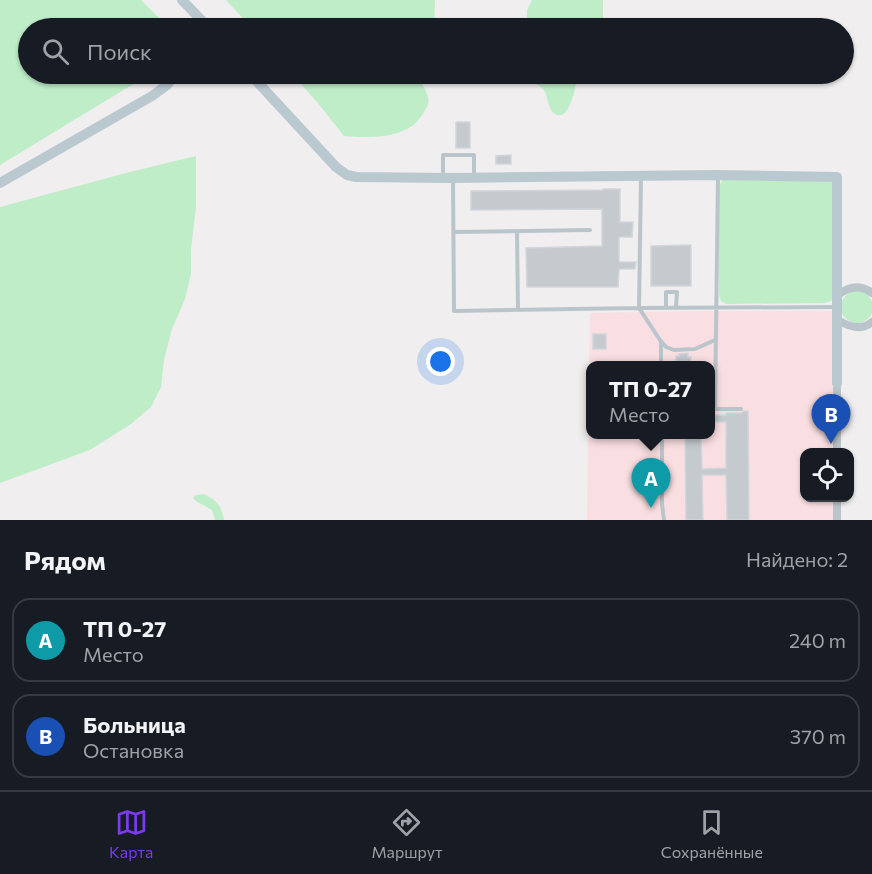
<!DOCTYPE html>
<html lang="ru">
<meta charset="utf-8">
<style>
:root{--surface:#171b24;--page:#20242c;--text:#f1f3f6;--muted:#9ea1a6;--line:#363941;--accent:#7c3aed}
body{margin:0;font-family:Commissioner,sans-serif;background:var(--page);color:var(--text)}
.controls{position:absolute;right:18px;bottom:18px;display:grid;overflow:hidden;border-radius:12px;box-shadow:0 2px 4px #0004}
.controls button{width:54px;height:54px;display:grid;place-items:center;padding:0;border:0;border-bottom:2px solid var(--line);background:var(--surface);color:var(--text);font:30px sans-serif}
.you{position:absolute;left:441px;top:362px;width:21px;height:21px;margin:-15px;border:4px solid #fff;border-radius:50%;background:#1a73e8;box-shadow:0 0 0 9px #1a73e833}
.badge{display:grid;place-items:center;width:39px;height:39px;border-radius:50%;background:var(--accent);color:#fff;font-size:20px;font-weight:700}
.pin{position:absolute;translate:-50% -50px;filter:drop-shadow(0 2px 3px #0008)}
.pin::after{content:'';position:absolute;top:32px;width:21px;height:18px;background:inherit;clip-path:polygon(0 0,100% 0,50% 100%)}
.popup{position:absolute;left:586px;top:361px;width:129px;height:78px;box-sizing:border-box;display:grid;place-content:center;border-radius:12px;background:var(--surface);filter:drop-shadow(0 2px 4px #0005);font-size:20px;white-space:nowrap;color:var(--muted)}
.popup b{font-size:22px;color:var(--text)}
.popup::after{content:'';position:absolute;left:50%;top:100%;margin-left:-12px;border:12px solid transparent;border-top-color:var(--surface)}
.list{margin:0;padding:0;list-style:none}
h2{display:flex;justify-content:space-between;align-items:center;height:78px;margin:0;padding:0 24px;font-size:26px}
h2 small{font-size:20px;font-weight:400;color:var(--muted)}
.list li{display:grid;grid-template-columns:39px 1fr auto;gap:18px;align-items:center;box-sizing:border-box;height:84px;margin:0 12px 12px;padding:0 12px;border:2px solid var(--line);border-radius:18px}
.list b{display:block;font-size:22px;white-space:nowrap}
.list p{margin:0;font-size:20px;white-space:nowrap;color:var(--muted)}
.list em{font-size:20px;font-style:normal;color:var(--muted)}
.icon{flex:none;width:33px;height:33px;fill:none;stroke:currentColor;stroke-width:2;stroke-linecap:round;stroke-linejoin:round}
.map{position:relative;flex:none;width:872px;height:520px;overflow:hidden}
.search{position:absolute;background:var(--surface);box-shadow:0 2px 4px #0004;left:18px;right:18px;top:18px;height:66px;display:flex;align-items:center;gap:15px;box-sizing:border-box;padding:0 21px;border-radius:33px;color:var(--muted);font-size:22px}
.sheet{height:270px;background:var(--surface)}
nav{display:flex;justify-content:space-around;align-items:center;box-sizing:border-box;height:84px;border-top:2px solid var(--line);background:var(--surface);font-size:16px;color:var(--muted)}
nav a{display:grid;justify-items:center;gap:3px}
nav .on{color:var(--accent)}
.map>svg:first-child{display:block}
</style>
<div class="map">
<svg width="872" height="520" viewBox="0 0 872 520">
<rect width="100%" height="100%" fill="#f1eeef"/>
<path fill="#fadfe2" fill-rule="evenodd" d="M 699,311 L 834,311 L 833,452 L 804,452 L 804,497 L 833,498 L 833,520 L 587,520 L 590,313 ZM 591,366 L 711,366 L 711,434 L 591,434 Z"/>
<path fill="#beedc8" d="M 0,0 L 141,0 L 169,28 L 28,28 L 28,74 L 150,74 L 0,165 Z
M 226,0 L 435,0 L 434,28 L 252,28 Z
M 532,0 L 603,0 L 603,28 L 527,28 L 527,10 Z
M 292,74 L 421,74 C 420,87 431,93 428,104 C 428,107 425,109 424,112 C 409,140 371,138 344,136 L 317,102 Z
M 524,74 L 577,74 C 577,83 570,123 555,114 C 548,110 548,98 545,92 C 540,84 532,83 526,78 Z
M 196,156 L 196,207 L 191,249 L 191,274 L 185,299 L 172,329 L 164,360 L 161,387 L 151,407 L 131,424 L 90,450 L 0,483 L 0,207 L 126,173 Z
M 725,178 L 831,181 L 834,186 L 834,296 L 831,301 L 825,303 L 726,304 L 721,301 L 719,296 L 719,187 L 721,182 Z
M841 307a16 16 0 1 1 32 0a16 16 0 1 1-32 0Z
M 204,494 C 216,500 222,506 224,520 L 215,520 L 212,510 L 196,501 L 193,498 L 196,495 Z"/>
<path fill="#c5cace" stroke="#d2d6da" stroke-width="1.5" d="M 456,122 L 470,122 L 470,148 L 456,148 Z
M 511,155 L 511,164 L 496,164 L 496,156 Z
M 603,189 L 620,189 L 620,222 L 633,222 L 632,237 L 619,237 L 619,262 L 636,262 L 635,269 L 619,269 L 618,287 L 527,287 L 526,248 L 602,246 L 602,209 L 471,210 L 471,191 L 603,190 Z
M 691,245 L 691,286 L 651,286 L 651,246 Z
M 593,334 L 606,334 L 606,349 L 593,349 Z
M 688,353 L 688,357 L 691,357 L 691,366 L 676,366 L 676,356 L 679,356 L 679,354 Z
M 744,411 L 748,411 L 749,520 L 727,520 L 726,475 L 702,475 L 703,520 L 686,520 L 685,435 L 701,435 L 702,469 L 726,468 L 726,422 L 711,422 L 711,415 L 726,415 L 726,413 L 741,413 Z"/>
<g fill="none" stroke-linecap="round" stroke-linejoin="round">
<path stroke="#bac5cb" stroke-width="4" d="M 718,176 L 715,409 L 741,409
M 443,177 L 443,155 L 474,155 L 474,175
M 641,177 L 639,308 L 660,340 L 666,347 L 674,350 L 695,349 L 715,340
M 453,179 L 454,311 L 639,308 L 836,307
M 454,232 L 590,230
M 517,232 L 518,310
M 666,308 L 666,292 L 677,292 L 676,308
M 661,366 L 661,342
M 662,434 L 662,504 L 664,520"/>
<path stroke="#bac5cb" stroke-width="8" d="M 838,295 C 849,286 860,284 872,293
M 838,320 C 849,327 861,331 872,322
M 837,452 L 837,383
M 837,497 L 837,520"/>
<path stroke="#bac8d0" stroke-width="10" d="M 182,0 L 209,28
M 250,74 L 336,167 L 347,175 L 356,177 L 452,178 L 718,175 L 837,177 L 837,383
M 0,183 L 152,96 L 167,85 L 176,74"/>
</g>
</svg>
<div class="controls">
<button><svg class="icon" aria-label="locate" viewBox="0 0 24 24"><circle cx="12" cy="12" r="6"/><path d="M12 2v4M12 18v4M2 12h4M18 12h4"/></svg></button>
</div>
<div class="you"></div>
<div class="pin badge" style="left:651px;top:508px;background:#0f9aa8">A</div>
<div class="popup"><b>ТП 0-27</b>Место</div>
<div class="pin badge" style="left:831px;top:444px;background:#1a4fb4">B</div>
<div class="search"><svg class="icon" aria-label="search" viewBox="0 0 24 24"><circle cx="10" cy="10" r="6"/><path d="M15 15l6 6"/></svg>Поиск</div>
</div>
<section class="sheet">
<h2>Рядом<small>Найдено: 2</small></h2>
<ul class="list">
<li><span class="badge" style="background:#0f9aa8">A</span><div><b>ТП 0-27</b><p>Место</p></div><em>240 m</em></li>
<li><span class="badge" style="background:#1a4fb4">B</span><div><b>Больница</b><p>Остановка</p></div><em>370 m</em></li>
</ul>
</section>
<nav>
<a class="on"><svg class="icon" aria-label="map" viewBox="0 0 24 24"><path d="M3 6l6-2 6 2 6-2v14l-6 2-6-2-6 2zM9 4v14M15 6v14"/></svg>Карта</a>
<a><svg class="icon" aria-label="directions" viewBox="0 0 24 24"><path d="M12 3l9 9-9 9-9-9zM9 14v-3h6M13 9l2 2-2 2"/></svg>Маршрут</a>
<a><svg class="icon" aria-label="saved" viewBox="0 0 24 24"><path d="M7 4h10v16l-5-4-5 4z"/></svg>Сохранённые</a>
</nav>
